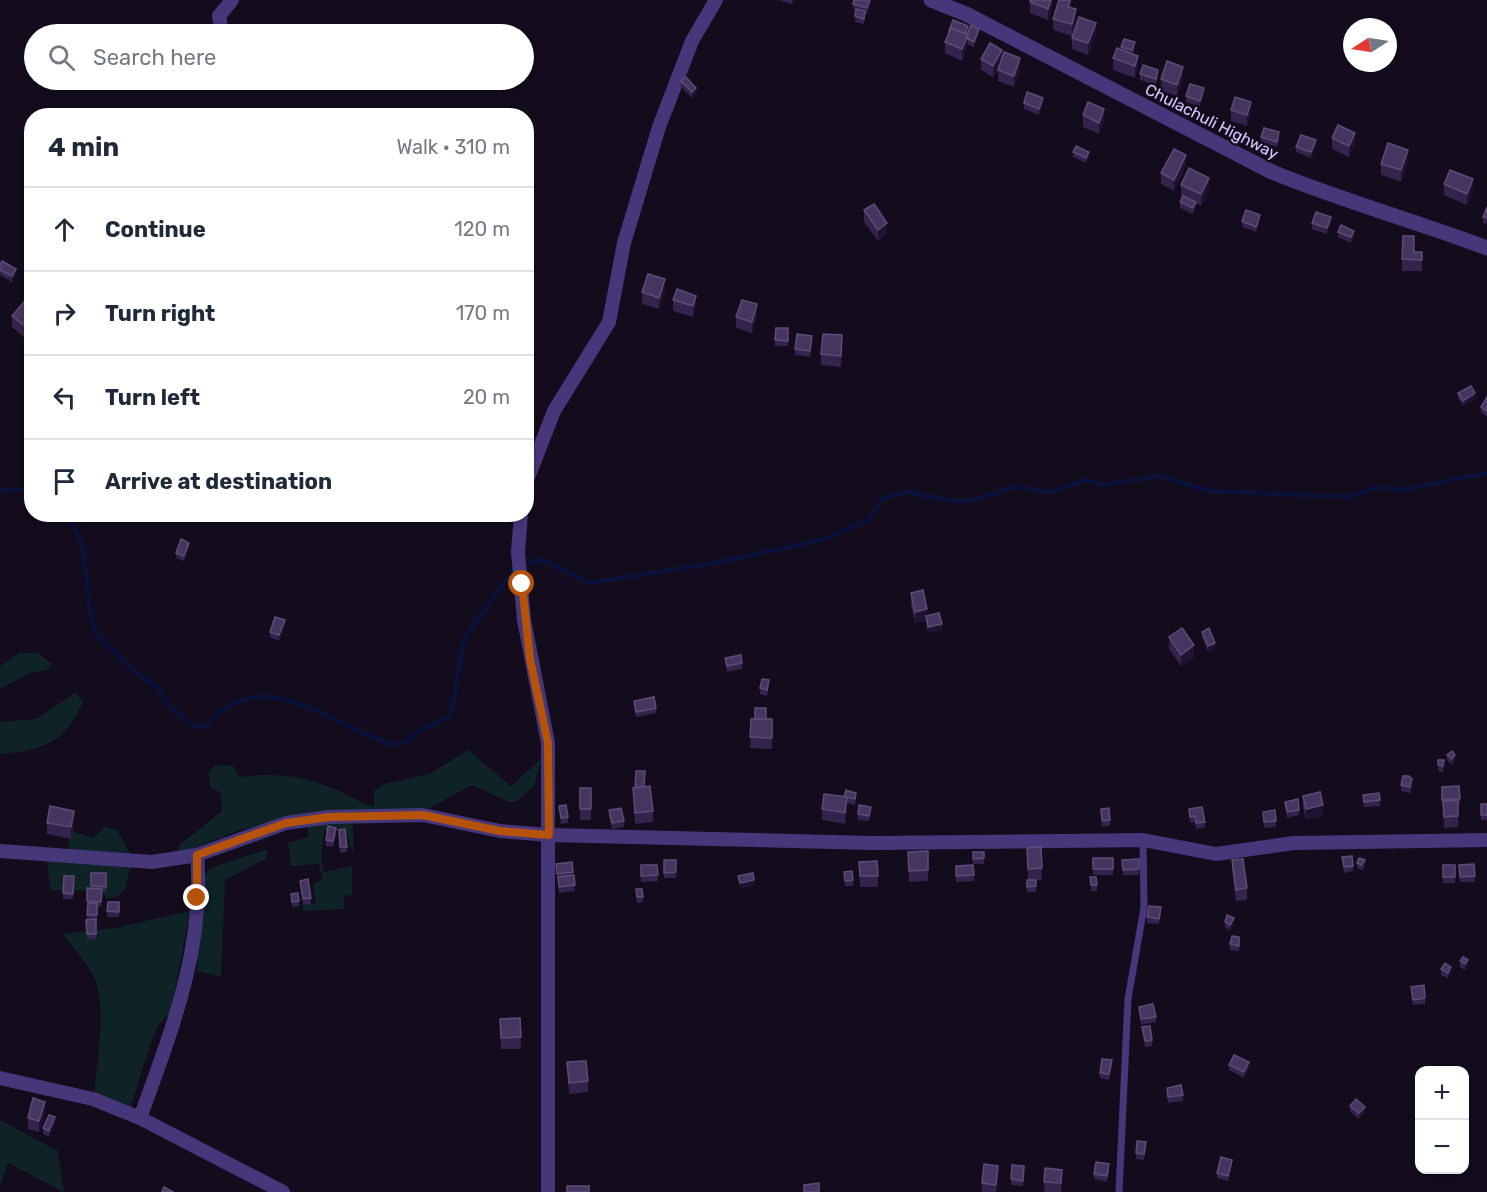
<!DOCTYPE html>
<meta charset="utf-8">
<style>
body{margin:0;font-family:Rubik,sans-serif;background:#f6f6f7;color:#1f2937}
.controls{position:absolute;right:18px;bottom:18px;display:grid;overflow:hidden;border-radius:12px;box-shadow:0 2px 4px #0004}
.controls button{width:54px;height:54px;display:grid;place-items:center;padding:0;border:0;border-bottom:2px solid #e0e1e3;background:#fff;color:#1f2937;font:30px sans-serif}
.compass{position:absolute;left:1343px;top:18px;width:54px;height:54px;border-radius:50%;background:#fff;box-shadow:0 2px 4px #0004;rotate:258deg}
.stop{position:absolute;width:18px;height:18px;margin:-14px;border:4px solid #b45309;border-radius:50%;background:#fff}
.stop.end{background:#b45309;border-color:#fff;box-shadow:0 2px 6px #0008}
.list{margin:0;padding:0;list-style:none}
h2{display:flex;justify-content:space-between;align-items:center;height:78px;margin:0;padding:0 24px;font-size:26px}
h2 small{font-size:20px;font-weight:400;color:#747a83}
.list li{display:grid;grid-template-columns:39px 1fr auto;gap:18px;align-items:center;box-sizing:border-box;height:84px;padding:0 24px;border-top:2px solid #e0e1e3}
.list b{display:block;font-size:22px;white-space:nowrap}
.list em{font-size:20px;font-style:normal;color:#747a83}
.icon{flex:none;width:33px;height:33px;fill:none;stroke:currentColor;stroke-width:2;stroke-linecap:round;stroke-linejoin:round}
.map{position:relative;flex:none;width:1487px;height:1192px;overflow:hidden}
.search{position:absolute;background:#fff;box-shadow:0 2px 4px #0004;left:24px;top:24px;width:510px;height:66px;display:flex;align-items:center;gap:15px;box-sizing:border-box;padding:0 21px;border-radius:33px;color:#747a83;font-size:22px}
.panel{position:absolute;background:#fff;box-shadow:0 2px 4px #0004;left:24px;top:108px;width:510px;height:414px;border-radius:24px}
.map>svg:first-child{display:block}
</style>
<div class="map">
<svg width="1487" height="1192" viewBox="0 0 1487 1192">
<rect width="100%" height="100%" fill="#120c1d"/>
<g fill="#0f2326">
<path d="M19 653H38L52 664 47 670 30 673 0 689V666Z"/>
<path d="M75 693 83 701C67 742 42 751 0 754V722L36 719Z"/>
<path d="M468 750 511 786 542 758 534 786 516 802H509L472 785 430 808 313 812 237 831 178 855 179 845 222 811 221 793 210 787 209 771 216 765 233 766 239 777C272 773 296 775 327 786 344 792 357 802 374 807V791L384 784 430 774Z"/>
<path d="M341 823 353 825V854L346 830 324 831 321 857 324 872 352 866V895L344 896V909L303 911V905L316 903 313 885 322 879 319 864 291 866 288 843 308 837V825Z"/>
<path d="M105 827 117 830 132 857 126 888 118 897 106 898 102 891 50 890 47 860 66 858 72 831 93 838Z"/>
<path d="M267 849V858L225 880 221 977 197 971 201 879 211 868Z"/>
<path d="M190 911 174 997C176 1011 166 1015 159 1025 150 1038 137 1089 131 1107L94 1095C97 1063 108 1003 93 975 85 961 72 947 63 934L116 928Z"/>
<path d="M0 1120 58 1151 64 1192 8 1163 0 1186Z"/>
</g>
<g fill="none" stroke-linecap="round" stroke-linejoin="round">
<g stroke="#091138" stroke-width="4.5">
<path d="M0 491 16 489 32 493"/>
<path d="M66 514 82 543 91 617 96 634 136 673 158 688 168 705 194 726 205 727C251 670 309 707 361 732 372 737 389 746 400 744 410 742 415 733 423 729 433 724 442 721 451 714L464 639 513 570"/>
<path d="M530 563 539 560 549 563 589 583 715 563 825 539 868 520 883 498 907 492 953 501H972L1013 487 1051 492 1086 480 1104 485 1159 476 1210 491 1351 497 1377 487 1401 490 1487 473"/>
</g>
<path stroke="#46377b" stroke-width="7" d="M1119 1192 1128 999 1144 907 1143 840"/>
<g stroke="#46377b" stroke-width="14">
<path d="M222 32 219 16 232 0"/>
<path d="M526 483 554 411 609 322 624 243 659 127 692 41 716 0"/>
<path d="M521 514 518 552 524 620 548 743V1192"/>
<path d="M0 851 152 862 197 855 286 823 329 817 423 815 500 831 549 835 874 843 1143 840 1216 854 1294 843 1487 840"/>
<path d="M0 1078 93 1099 140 1118 283 1192"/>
<path d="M140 1118C171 1032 205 948 197 855"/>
</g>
<path stroke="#46377b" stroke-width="15" d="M931 0 966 14 1272 172C1342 201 1416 221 1487 248"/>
</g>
<g fill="#32244b">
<path d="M778 0H793L792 4Z"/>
<path d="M870 0V4L867 14 865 13 864 24 855 22 856 10 853 9V4Z"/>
<path d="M1052 0V6L1048 20 1030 13V2Z"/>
<path d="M1072 0 1071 7 1076 20 1072 36 1053 30V19Z"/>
<path d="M949 31H968L967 35 979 34 974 47 968 45 962 61 945 53V42L949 34Z"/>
<path d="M1096 34 1088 55 1072 49V38Z"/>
<path d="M1121 47H1135L1133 54 1138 67 1135 78 1113 70V58L1121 50Z"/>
<path d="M1002 58 1020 70 1014 87 998 81 999 67 993 77 981 70V59Z"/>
<path d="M1140 74 1158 76 1156 85 1140 80Z"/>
<path d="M1183 78 1177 96 1161 91V79Z"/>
<path d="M681 81 696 94 692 98 681 87Z"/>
<path d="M1204 94 1200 107 1186 102V96Z"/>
<path d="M1024 103H1043L1039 115 1024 109Z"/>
<path d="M1231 110 1251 113 1247 126 1231 121Z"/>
<path d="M1083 115 1104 120 1099 134 1083 127Z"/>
<path d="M1261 137 1279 138 1277 147 1261 142Z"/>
<path d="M1332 138 1355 144 1349 157 1332 149Z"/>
<path d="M1316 146 1311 158 1296 152V147Z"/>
<path d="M1073 152 1089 157 1086 163 1073 157Z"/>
<path d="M1408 161 1401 182 1381 175V164Z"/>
<path d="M1186 166 1174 191 1161 184V173Z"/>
<path d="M1444 184 1473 190 1467 205 1444 195Z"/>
<path d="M1181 185 1209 189 1201 206 1196 203V207L1193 214 1180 208V202L1183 197 1181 196Z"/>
<path d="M1487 207V224L1483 223V217Z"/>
<path d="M864 210 887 234 878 241 864 222Z"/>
<path d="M1242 221H1260L1256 232 1242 227Z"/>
<path d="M1312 223H1331L1327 234 1312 229Z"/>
<path d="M1338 232 1354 236 1351 243 1338 237Z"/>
<path d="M1414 252H1422V271H1402V259Z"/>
<path d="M0 265 16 274 12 282 0 275Z"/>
<path d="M665 290 659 309 642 304V292Z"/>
<path d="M673 300 696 307 693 317 673 311Z"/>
<path d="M32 309 25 338 12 327V316Z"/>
<path d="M757 316 752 333 736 328V317Z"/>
<path d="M776 328H788V346H775Z"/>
<path d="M812 342 810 357 795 355V349Z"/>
<path d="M842 346 841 367 821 365V354Z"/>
<path d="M1458 393 1475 399 1463 406 1458 398Z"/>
<path d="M1487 397V417L1481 412V407Z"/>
<path d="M189 548 184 561 176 558V553Z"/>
<path d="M911 593 927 616 942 630 928 633 926 621 915 623 911 605Z"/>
<path d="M285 626 279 641 270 637V632Z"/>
<path d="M1202 632 1215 648 1208 652 1202 637Z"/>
<path d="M1169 637 1194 657 1181 666 1169 649Z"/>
<path d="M725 658 742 663V669L727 672Z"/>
<path d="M769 686 767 696 760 694V688Z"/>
<path d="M634 701 656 708V713L636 717Z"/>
<path d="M751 719H772V749L750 748Z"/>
<path d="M1447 755 1455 761 1452 765 1447 760Z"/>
<path d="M1438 760H1444L1443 772 1438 771Z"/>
<path d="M1401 785H1412L1410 793 1401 791Z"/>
<path d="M644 787 653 811V822L635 824 633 788Z"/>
<path d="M1442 787 1460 799V804H1458V827L1444 828Z"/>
<rect x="580" y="788" width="11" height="32"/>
<path d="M1379 793 1380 806 1364 807 1363 795Z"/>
<path d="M824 794 856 798 855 805 847 803 845 824 822 820V809Z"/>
<path d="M1303 796 1323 816 1306 820 1303 807Z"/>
<path d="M1285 802 1299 810V815L1287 818Z"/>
<rect x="1481" y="804" width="6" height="16"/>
<path d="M559 806 568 817V823L561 824Z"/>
<path d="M1101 809 1110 820V826H1102Z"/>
<path d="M1189 809 1205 822V827L1196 829 1195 822 1190 823Z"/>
<path d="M609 810 624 821V827L612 829 609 816Z"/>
<path d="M1275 810 1276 827 1264 828 1263 812Z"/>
<path d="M871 812 869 821 858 820V814Z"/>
<path d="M74 822 71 839 47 834V823Z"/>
<path d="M339 830 347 847V852L340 853Z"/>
<path d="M336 834 333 847 326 846V840Z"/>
<path d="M1041 847 1042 880H1036V892H1027V880H1028L1027 848Z"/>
<path d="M928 851V881L909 882 908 852Z"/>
<path d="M973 852 984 858V864H973Z"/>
<path d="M1342 857 1353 866V871L1344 873Z"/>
<rect x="1093" y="858" width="20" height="17"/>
<path d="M1139 859V875H1123L1122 860Z"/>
<rect x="664" y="860" width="12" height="18"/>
<path d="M1232 860 1247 888V900L1236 901 1232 871Z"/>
<path d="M877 861 878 887H860L859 862Z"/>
<path d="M572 862 575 891 559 893 558 879H557L556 864Z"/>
<path d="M1357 863 1365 866 1362 870 1357 868Z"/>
<path d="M1474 864 1475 882H1460L1459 865Z"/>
<path d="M641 865H657L658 881 641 882Z"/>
<path d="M973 865 974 881 956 882V866Z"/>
<rect x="1443" y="865" width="12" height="18"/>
<path d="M844 872 853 880V886H845Z"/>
<path d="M91 873H106V892H102L101 907H97V921H96V939H87V888H91Z"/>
<path d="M64 876H74L73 899H63Z"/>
<path d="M1090 877 1097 885V891H1091Z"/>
<path d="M300 881 311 898V904L303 905Z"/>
<path d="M636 889H642L643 902 637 903Z"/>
<path d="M291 894 299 901V906L292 907Z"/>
<path d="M108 902H119V917H107Z"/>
<path d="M1161 913 1159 924 1147 923V917Z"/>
<path d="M1225 922 1234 924 1230 930 1225 928Z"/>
<path d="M1239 937V951L1230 950V944Z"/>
<path d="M1460 961 1468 966 1465 970 1460 967Z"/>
<path d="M1441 969 1451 973 1448 978 1441 975Z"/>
<path d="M1411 987 1425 998V1004L1413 1005Z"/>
<path d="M1139 1007 1156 1017V1022L1141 1025Z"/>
<path d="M520 1018 521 1049H501L500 1019Z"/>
<path d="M1142 1027 1152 1040V1046L1145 1047Z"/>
<path d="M567 1062 588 1081V1092L569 1094Z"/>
<path d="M1229 1065 1249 1068 1244 1078 1229 1070Z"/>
<path d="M1112 1066 1109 1080 1100 1078V1073Z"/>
<path d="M1167 1088 1183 1095V1101L1168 1103Z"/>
<path d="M1350 1106 1365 1112 1359 1119 1350 1111Z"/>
<path d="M45 1113 39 1132 28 1129V1118Z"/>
<path d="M55 1123 49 1137 43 1134V1128Z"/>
<path d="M1146 1148 1144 1160 1136 1159V1153Z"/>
<path d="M1232 1166 1228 1181 1217 1178V1173Z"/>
<path d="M1045 1168 1062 1181 1061 1192H1044Z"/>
<path d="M1109 1170 1107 1182 1094 1179V1174Z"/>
<path d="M1024 1171 1023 1186 1011 1185V1179Z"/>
<path d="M998 1177 996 1192H982V1183Z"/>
</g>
<g fill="#1e1330">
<path d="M870 0V4L867 14V8Z"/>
<path d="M1051 0H1052V6L1048 20V9Z"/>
<path d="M1070 0H1072V3L1068 18V7Z"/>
<path d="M1076 9V20L1072 36V24Z"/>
<path d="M1096 23V34L1088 55V43Z"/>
<path d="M979 29V34L974 47V42Z"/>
<path d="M968 35V46L962 61V49Z"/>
<path d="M1002 50V61L993 77V66Z"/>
<path d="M1138 56V67L1135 78V66Z"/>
<path d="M1020 58V70L1014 87V76Z"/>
<path d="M1183 67V78L1177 96V85Z"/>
<path d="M696 88V94L692 98V92Z"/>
<path d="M1204 88V94L1200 107V101Z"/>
<path d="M1043 98V103L1039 115V109Z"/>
<path d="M1251 102V113L1247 126V115Z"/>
<path d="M1104 109V120L1099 134V123Z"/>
<path d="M1355 133V144L1349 157V146Z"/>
<path d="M1316 140V146L1311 158V152Z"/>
<path d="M1408 150V161L1401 182V170Z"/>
<path d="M1089 152V157L1086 163V158Z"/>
<path d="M1186 155V166L1174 191V180Z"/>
<path d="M1209 178V189L1201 206V194Z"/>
<path d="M1473 179V190L1467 205V194Z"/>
<path d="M1196 202V207L1193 214V208Z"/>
<path d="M1260 215V221L1256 232V227Z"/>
<path d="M1331 217V223L1327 234V228Z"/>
<path d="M887 223V234L878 241V230Z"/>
<path d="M1354 231V236L1351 243V237Z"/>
<path d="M16 269V274L12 282V276Z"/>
<path d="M665 279V290L659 309V298Z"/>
<path d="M696 296V307L693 317V306Z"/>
<path d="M757 304V316L752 333V322Z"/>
<path d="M32 319V330L25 338V326Z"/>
<path d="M1475 393V399L1463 406V401Z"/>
<path d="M189 543V548L184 561V556Z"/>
<path d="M927 609V620L926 616V621L915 623V612Z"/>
<path d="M285 620V626L279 641V635Z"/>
<path d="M942 624V630L928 633V627Z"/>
<path d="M1215 643V648L1208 652V646Z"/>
<path d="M1194 645V657L1181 666V655Z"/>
<path d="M1455 755V761L1452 765V759Z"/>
<path d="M847 797V809L845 824V813Z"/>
<path d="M1323 805V816L1306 820V809Z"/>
<path d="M74 811V822L71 839V827Z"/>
<path d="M754 880V886L740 889V883Z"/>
<path d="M1234 918V924L1230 930V925Z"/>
<path d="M1468 960V966L1465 970V964Z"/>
<path d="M1451 967V973L1448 978V973Z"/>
<path d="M1249 1062V1068L1244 1078V1072Z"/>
<path d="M45 1102V1113L39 1132V1121Z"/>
<path d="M1365 1107V1112L1359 1119V1113Z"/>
<path d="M55 1117V1123L49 1137V1131Z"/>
<path d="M1232 1160V1166L1228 1181V1176Z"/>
<path d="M998 1166V1177L996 1192V1185Z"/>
</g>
<g fill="#44365e" stroke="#5b4d77" stroke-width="1.5">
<path d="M854 0H870L867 8 853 4Z"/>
<path d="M1030 0H1051L1048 9 1030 2Z"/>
<path d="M1059 0H1070L1068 7 1076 9 1072 24 1053 19Z"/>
<path d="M856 9 865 11 864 19 855 16Z"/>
<path d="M1079 17 1096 23 1088 43 1072 38Z"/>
<path d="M953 20 968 26 965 34 951 28 950 31H949Z"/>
<path d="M971 25 979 29 974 42 968 39 967 35Z"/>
<path d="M951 28 968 35 962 49 945 42Z"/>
<path d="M1124 39 1135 42 1132 50 1121 47Z"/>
<path d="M990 43 1002 50 993 66 981 59Z"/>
<path d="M1117 48 1138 56 1135 66 1113 58Z"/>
<path d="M1004 52 1020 58 1014 76 998 70Z"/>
<path d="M1167 61 1183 67 1177 85 1161 79Z"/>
<path d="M1143 65 1158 70 1156 79 1140 74Z"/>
<path d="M686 77 696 88 692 92 681 81Z"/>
<path d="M1190 84 1204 88 1200 101 1186 96Z"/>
<path d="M1027 92 1043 98 1039 109 1024 103Z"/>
<path d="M1235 97 1251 102 1247 115 1231 110Z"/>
<path d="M1088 102 1104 109 1099 123 1083 115Z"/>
<path d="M1338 125 1355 133 1349 146 1332 138Z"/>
<path d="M1264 128 1279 132 1277 142 1261 137Z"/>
<path d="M1301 135 1316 140 1311 152 1296 147Z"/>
<path d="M1388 143 1408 150 1401 170 1381 164Z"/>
<path d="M1076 146 1089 152 1086 158 1073 152Z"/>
<path d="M1174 149 1186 155 1174 180 1161 173Z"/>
<path d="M1189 168 1209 178 1201 194 1181 185Z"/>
<path d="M1450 170 1473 179 1467 194 1444 184Z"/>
<path d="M1183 196 1196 202 1193 208 1180 202Z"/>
<path d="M874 204 887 223 878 230 864 210Z"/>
<path d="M1487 207V218L1483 217Z"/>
<path d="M1246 210 1260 215 1256 227 1242 221Z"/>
<path d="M1316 212 1331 217 1327 228 1312 223Z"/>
<path d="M1341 225 1354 231 1351 237 1338 232Z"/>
<path d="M1403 236H1414V252H1422V260L1402 259Z"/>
<path d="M2 261 16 269 12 276 0 270V265Z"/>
<path d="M648 274 665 279 659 298 642 292Z"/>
<path d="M677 289 696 296 693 306 673 300Z"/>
<path d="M742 300 757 304 752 322 736 317Z"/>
<path d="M24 302 32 309V319L25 326 12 316Z"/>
<path d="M776 328H788V341L775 340Z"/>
<path d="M797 334 812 336 810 351 795 349Z"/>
<path d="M823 334 842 335 841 356 821 354Z"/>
<path d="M1471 386 1475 393 1463 401 1458 393Z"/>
<path d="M1487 397V411L1481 407Z"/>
<path d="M181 539 189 543 184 556 176 553Z"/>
<path d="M923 590 927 609 915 612 911 593Z"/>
<path d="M939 613 942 624 928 627 926 616Z"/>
<path d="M275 617 285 620 279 635 270 632Z"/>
<path d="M1182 628 1194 645 1181 655 1169 637Z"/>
<path d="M1209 628 1215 643 1208 646 1202 632Z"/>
<path d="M741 655 742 663 727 666 725 658Z"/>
<path d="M762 679 769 680 767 690 760 688Z"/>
<path d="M654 697 656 708 636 712 634 701Z"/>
<rect x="755" y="708" width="11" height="11"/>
<path d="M751 719H772V738L750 737Z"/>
<path d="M1452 751 1455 755 1452 759 1447 755Z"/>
<path d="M1438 760H1444L1443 766 1438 765Z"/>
<path d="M636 771H645L644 787 635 788Z"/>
<path d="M1403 776H1409L1412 779 1410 787 1401 785Z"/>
<path d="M650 786 653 811 635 813 633 788Z"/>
<path d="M1459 786 1460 799 1442 800V787Z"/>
<rect x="580" y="788" width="11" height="21"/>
<path d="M846 790 856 793 855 799 844 797Z"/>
<path d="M1320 792 1323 805 1306 809 1303 796Z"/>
<path d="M1379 793 1380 800 1364 802 1363 795Z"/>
<path d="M824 794 847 797 845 813 822 809Z"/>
<path d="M1298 799 1299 810 1287 812 1285 802Z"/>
<path d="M1458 800V816L1444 817 1443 801Z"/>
<rect x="1481" y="804" width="6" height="11"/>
<path d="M566 805 568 817 561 818 559 806Z"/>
<path d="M859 805 871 807 869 816 858 814Z"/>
<path d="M50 806 74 811 71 827 47 823Z"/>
<path d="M1202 807 1205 822 1196 823 1195 816 1190 817 1189 809Z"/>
<path d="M621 808 624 821 612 823 609 810Z"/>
<path d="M1109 808 1110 820 1102 821 1101 809Z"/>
<path d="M1275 810 1276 821 1264 822 1263 812Z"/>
<path d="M328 826 336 828 333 841 326 840Z"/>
<path d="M345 829 347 847H340L339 830Z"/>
<path d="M1041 847 1042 868 1028 869 1027 848Z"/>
<path d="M928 851V870L909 871 908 852Z"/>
<path d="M973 852H984V858L973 859Z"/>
<path d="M1352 856 1353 866 1344 867 1342 857Z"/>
<rect x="1093" y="858" width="20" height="11"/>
<path d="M1359 858 1365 860 1362 865 1357 863Z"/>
<path d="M1139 859V869L1123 870 1122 860Z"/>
<path d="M1243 859 1247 888 1236 890 1232 860Z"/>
<path d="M664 860H676V872L664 873Z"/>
<path d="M877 861 878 876H860L859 862Z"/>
<path d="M572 862 573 872 557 874 556 864Z"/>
<path d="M1474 864 1475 876 1460 877 1459 865Z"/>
<path d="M641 865H657L658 875 641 876Z"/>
<path d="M973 865 974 875 956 876V866Z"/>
<rect x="1443" y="865" width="12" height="12"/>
<path d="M852 871 853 880 845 881 844 872Z"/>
<path d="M91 873H106V887L91 886Z"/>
<path d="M753 873 754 880 740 883 738 876Z"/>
<path d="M574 875 575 885 559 887 558 877Z"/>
<path d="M64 876H74L73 894 63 893Z"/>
<path d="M1090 877H1096L1097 885H1091Z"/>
<path d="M308 879 311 898 303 899 300 881Z"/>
<path d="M1027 880H1036V886L1027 887Z"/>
<path d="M87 888 102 889 101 902 87 901Z"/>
<path d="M636 889H642L643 897H637Z"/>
<path d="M298 893 299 901 292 902 291 894Z"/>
<path d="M108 902H119V912L107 911Z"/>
<path d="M88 903H97V915H87Z"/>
<path d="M1149 906 1161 907 1159 919 1147 917Z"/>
<path d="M1227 915 1234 918 1230 925 1225 922Z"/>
<path d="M96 919V934H87L86 920Z"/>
<path d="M1232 936 1239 937V946L1230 944Z"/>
<path d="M1463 957 1468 960 1465 964 1460 961Z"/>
<path d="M1445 963 1451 967 1448 973 1441 969Z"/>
<path d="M1424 985 1425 998 1413 1000 1411 987Z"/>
<path d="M1153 1004 1156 1017 1141 1019 1139 1007Z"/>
<path d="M520 1018 521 1037 501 1038 500 1019Z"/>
<path d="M1150 1026 1152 1040 1145 1041 1142 1027Z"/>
<path d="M1234 1055 1249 1062 1244 1072 1229 1065Z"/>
<path d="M1102 1059 1112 1060 1109 1074 1100 1073Z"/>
<path d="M586 1061 588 1081 569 1083 567 1062Z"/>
<path d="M1181 1085 1183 1095 1168 1097 1167 1088Z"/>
<path d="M33 1098 45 1102 39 1121 28 1118Z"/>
<path d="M1356 1099 1365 1107 1359 1113 1350 1106Z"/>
<path d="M49 1115 55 1117 49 1131 43 1128Z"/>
<path d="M1137 1141 1146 1142 1144 1154 1136 1153Z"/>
<path d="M1221 1157 1232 1160 1228 1176 1217 1173Z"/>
<path d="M1096 1162 1109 1164 1107 1176 1094 1174Z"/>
<path d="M984 1164 998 1166 996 1185 982 1183Z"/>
<path d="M1012 1165 1024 1166 1023 1181 1011 1179Z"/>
<path d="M1045 1168 1062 1170 1061 1183 1044 1182Z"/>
<path d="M819 1183V1192H804V1185Z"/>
<rect x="567" y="1186" width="22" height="6"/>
<path d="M164 1187 173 1192H162Z"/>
</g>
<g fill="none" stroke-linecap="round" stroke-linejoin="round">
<path stroke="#b45309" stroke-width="8" d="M197 898V855L286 823 329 817 423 815 500 831 549 835 548 743 530 659 522 584"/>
</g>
<g text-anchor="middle" stroke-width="4.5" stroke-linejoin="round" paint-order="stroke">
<g font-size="16" fill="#d8c8ff" stroke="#120c1d">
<text transform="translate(1212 121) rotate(27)" y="6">Chulachuli Highway</text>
</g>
</g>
</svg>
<div class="controls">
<button>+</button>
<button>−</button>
</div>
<svg class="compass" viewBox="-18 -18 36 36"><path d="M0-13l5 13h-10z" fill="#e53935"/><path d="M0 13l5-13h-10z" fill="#747a83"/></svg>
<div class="stop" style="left:522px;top:584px"></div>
<div class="stop end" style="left:197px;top:898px"></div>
<div class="search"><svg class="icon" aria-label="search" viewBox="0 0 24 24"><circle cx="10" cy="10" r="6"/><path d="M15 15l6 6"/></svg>Search here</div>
<section class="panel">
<h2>4 min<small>Walk · 310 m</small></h2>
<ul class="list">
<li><svg class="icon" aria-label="ahead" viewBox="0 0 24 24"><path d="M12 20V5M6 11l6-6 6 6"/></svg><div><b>Continue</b></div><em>120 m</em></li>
<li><svg class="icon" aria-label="right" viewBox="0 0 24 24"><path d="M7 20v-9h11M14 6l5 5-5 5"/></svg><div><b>Turn right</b></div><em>170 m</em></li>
<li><svg class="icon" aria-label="left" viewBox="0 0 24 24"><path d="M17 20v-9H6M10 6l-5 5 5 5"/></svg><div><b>Turn left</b></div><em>20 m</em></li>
<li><svg class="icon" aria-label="arrive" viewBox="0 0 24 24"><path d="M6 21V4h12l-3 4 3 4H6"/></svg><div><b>Arrive at destination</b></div></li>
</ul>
</section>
</div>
